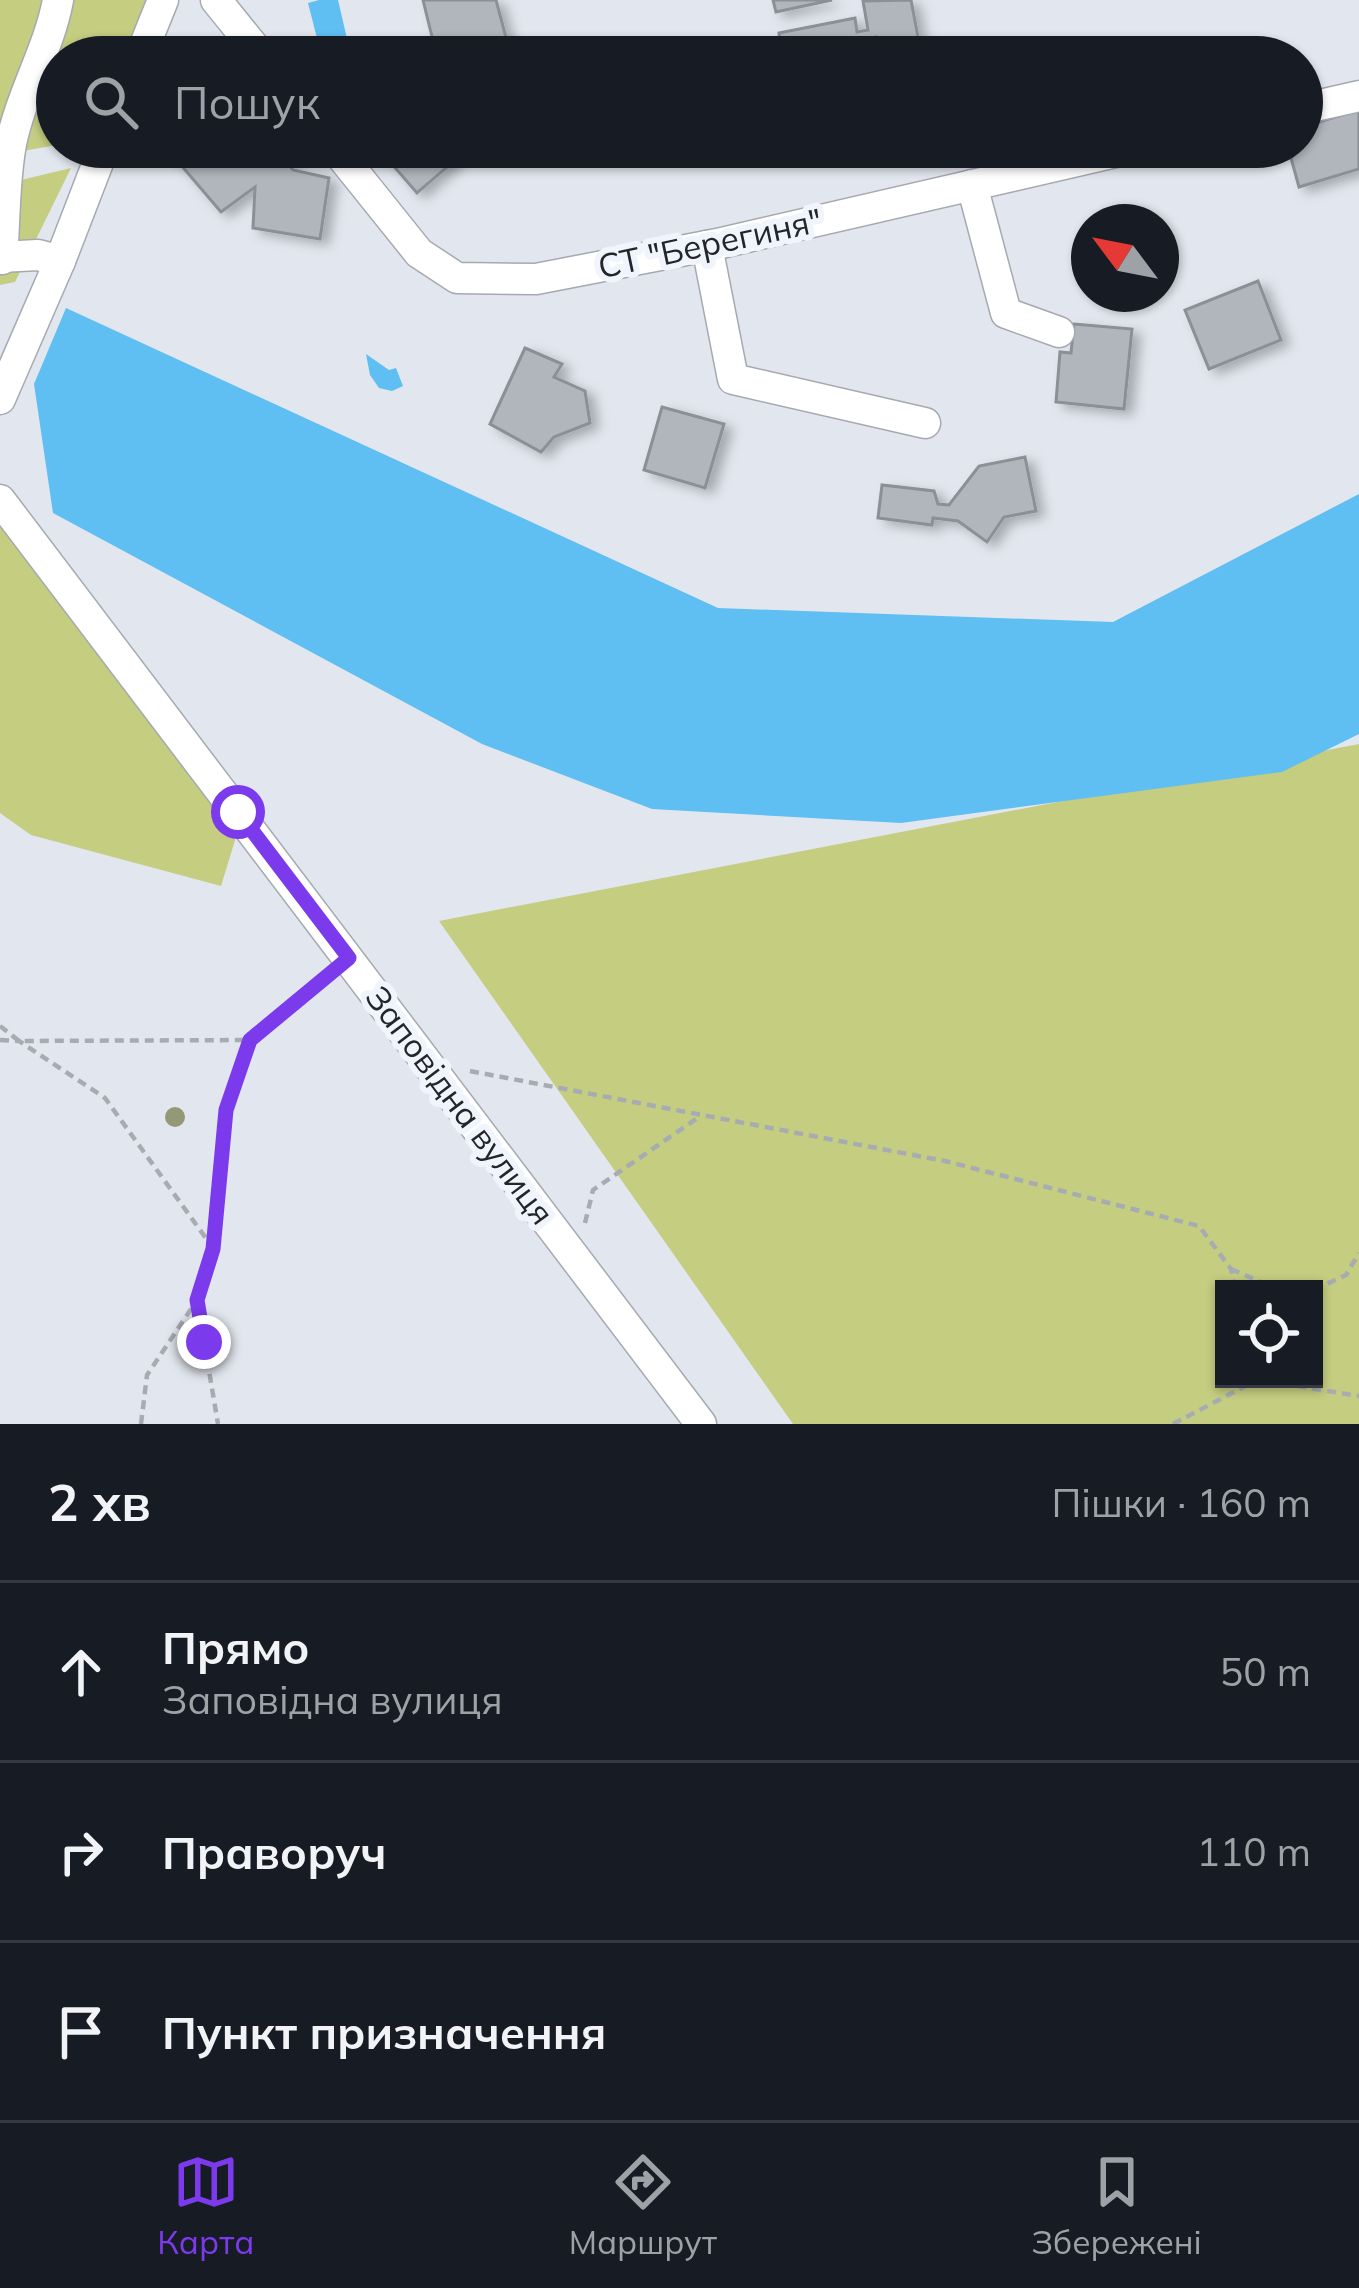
<!DOCTYPE html>
<html lang="uk">
<meta charset="utf-8">
<style>
body{margin:0;font-family:Mulish,sans-serif;background:#20242c;color:#f1f3f6}
.controls{position:absolute;right:36px;bottom:36px;display:grid;overflow:hidden;border-radius:0px;box-shadow:0 3px 9px #0004}
.controls button{width:108px;height:108px;display:grid;place-items:center;padding:0;border:0;border-bottom:3px solid #363941;background:#171b24;color:#f1f3f6;font:60px sans-serif}
.compass{position:absolute;left:1071px;top:204px;width:108px;height:108px;border-radius:50%;background:#171b24;box-shadow:0 3px 9px #0004;rotate:302deg}
.stop{position:absolute;width:36px;height:36px;margin:-27px;border:9px solid #7c3aed;border-radius:50%;background:#fff}
.stop.end{background:#7c3aed;border-color:#fff;box-shadow:0 3px 12px #0008}
.list{margin:0;padding:0;list-style:none}
h2{display:flex;justify-content:space-between;align-items:center;height:156px;margin:0;padding:0 48px;font-size:51px}
h2 small{font-size:39px;font-weight:400;color:#9ea1a6}
.list li{display:grid;grid-template-columns:78px 1fr auto;gap:36px;align-items:center;box-sizing:border-box;height:180px;padding:0 48px;border-top:3px solid #363941}
.list b{display:block;font-size:45px;white-space:nowrap}
.list p{margin:0;font-size:39px;white-space:nowrap;color:#9ea1a6}
.list em{font-size:39px;font-style:normal;color:#9ea1a6}
.icon{flex:none;width:66px;height:66px;fill:none;stroke:currentColor;stroke-width:2;stroke-linecap:round;stroke-linejoin:round}
.map{position:relative;flex:none;width:1359px;height:1424px;overflow:hidden}
.search{position:absolute;background:#171b24;box-shadow:0 3px 9px #0004;left:36px;right:36px;top:36px;height:132px;display:flex;align-items:center;gap:30px;box-sizing:border-box;padding:0 42px;border-radius:66px;color:#9ea1a6;font-size:45px}
.sheet{height:696px;background:#171b24}
nav{display:flex;justify-content:space-around;align-items:center;box-sizing:border-box;height:168px;border-top:3px solid #363941;background:#171b24;font-size:33px;color:#9ea1a6}
nav a{display:grid;justify-items:center;gap:6px}
nav .on{color:#7c3aed}
.map>svg:first-child{display:block}
</style>
<div class="map">
<svg width="1359" height="1424" viewBox="0 0 1359 1424">
<defs>
<filter id="shadow"><feDropShadow dx="8" dy="5" stdDeviation="6" flood-color="#0004"/></filter>
</defs>
<rect width="100%" height="100%" fill="#e2e7ef"/>
<g fill="#c4cd80" fill-rule="evenodd">
<path d="M0 0H150L126 57H57V145L0 155Z"/>
<path d="M71 168 15 282 0 285V185Z"/>
<path d="M0 526 236 837 221 886 31 835 0 813Z"/>
<path d="M1359 744V1424H793L439 921ZM1224 1289H1314V1379H1224Z"/>
</g>
<g fill="#5fbef2">
<path d="M319 0H338L348 43 320 50 308 3Z"/>
<path d="M66 308 718 608 1113 622 1359 494V734L1282 772 901 823 652 809 482 744 53 513 34 384Z"/>
<path d="M366 354 389 370 396 368 403 386 392 391 379 388 370 375Z"/>
</g>
<g fill="#b1b5bc" stroke="#8b9097" stroke-width="3" filter="url(#shadow)">
<path d="M423 0H496L508 45 459 57H437Z"/>
<path d="M773 0H832L776 12Z"/>
<path d="M911 0 918 37 878 45 876 37 867 39 870 57H781L779 33 855 18 857 32 868 30 863 1Z"/>
<path d="M1359 110V169L1299 187 1288 147H1302V127Z"/>
<path d="M173 147H271L293 170 329 178 320 239 253 228 255 187 221 212 169 151Z"/>
<path d="M377 147H442L454 161 417 193Z"/>
<path d="M1258 281 1281 340 1209 369 1185 310Z"/>
<path d="M1074 324 1132 329 1124 409 1056 402 1060 352 1071 353Z"/>
<path d="M525 348 562 364 554 377 585 391 590 423 554 437 541 452 490 424Z"/>
<path d="M662 407 724 424 705 488 644 470Z"/>
<path d="M1025 457 1036 511 1004 517 987 542 958 521 933 518 932 525 878 518 882 485 934 491 938 504 949 505 979 466Z"/>
</g>
<g fill="none" stroke-linecap="round" stroke-linejoin="round">
<g stroke="#a5aab1" stroke-width="33">
<g id="minor">
<path d="M216 0 262 57"/>
<path d="M140 57 163 0"/>
<path d="M1302 109 1359 96"/>
<path d="M334 147 419 253 457 278 536 279 717 244 1138 147"/>
<path d="M972 185 1006 313 1059 332"/>
<path d="M707 246 733 379 925 423"/>
<path d="M0 257 38 255 60 261"/>
<path d="M2 259C5 221 4 181 11 144 21 94 49 49 58 0"/>
<path d="M0 399 60 261 104 147"/>
<path d="M0 500 701 1424"/>
</g>
</g>
<g stroke="#a7acb2" stroke-width="4.5" stroke-dasharray="9 6" stroke-linecap="butt">
<path d="M0 1026 19 1041 250 1040"/>
<path d="M0 1040 19 1041 105 1098 213 1248"/>
<path d="M470 1071 945 1161 1199 1226 1231 1269 1235 1289"/>
<path d="M585 1223 593 1190 699 1117"/>
<path d="M1231 1269 1277 1289"/>
<path d="M1314 1290 1346 1275 1359 1253"/>
<path d="M197 1300 218 1424"/>
<path d="M1253 1379 1359 1396"/>
<path d="M141 1424 147 1375 197 1300 213 1249 227 1110 250 1040 326 976"/>
<path d="M1173 1424 1253 1382"/>
</g>
<use href="#minor" stroke="#fff" stroke-width="30"/>
</g>
<circle fill="#939876" cx="175" cy="1117" r="10"/>
<g fill="none" stroke-linecap="round" stroke-linejoin="round">
<path stroke="#7c3aed" stroke-width="15" d="M204 1342 197 1300 213 1249 226 1110 250 1040 349 958 238 812"/>
</g>
<g text-anchor="middle" stroke-width="12" stroke-linejoin="round" paint-order="stroke">
<g font-size="33" fill="#232528" stroke="#f0f4fc">
<text transform="translate(710 243) rotate(-12)" y="12">СТ "Берегиня"</text>
<text transform="translate(460 1105) rotate(53)" y="12">Заповідна вулиця</text>
</g>
</g>
</svg>
<div class="controls">
<button><svg class="icon" aria-label="locate" viewBox="0 0 24 24"><circle cx="12" cy="12" r="6"/><path d="M12 2v4M12 18v4M2 12h4M18 12h4"/></svg></button>
</div>
<svg class="compass" viewBox="-18 -18 36 36"><path d="M0-13l5 13h-10z" fill="#e53935"/><path d="M0 13l5-13h-10z" fill="#9ea1a6"/></svg>
<div class="stop" style="left:238px;top:812px"></div>
<div class="stop end" style="left:204px;top:1342px"></div>
<div class="search"><svg class="icon" aria-label="search" viewBox="0 0 24 24"><circle cx="10" cy="10" r="6"/><path d="M15 15l6 6"/></svg>Пошук</div>
</div>
<section class="sheet">
<h2>2 хв<small>Пішки · 160 m</small></h2>
<ul class="list">
<li><svg class="icon" aria-label="ahead" viewBox="0 0 24 24"><path d="M12 20V5M6 11l6-6 6 6"/></svg><div><b>Прямо</b><p>Заповідна вулиця</p></div><em>50 m</em></li>
<li><svg class="icon" aria-label="right" viewBox="0 0 24 24"><path d="M7 20v-9h11M14 6l5 5-5 5"/></svg><div><b>Праворуч</b></div><em>110 m</em></li>
<li><svg class="icon" aria-label="arrive" viewBox="0 0 24 24"><path d="M6 21V4h12l-3 4 3 4H6"/></svg><div><b>Пункт призначення</b></div></li>
</ul>
</section>
<nav>
<a class="on"><svg class="icon" aria-label="map" viewBox="0 0 24 24"><path d="M3 6l6-2 6 2 6-2v14l-6 2-6-2-6 2zM9 4v14M15 6v14"/></svg>Карта</a>
<a><svg class="icon" aria-label="directions" viewBox="0 0 24 24"><path d="M12 3l9 9-9 9-9-9zM9 14v-3h6M13 9l2 2-2 2"/></svg>Маршрут</a>
<a><svg class="icon" aria-label="saved" viewBox="0 0 24 24"><path d="M7 4h10v16l-5-4-5 4z"/></svg>Збережені</a>
</nav>
